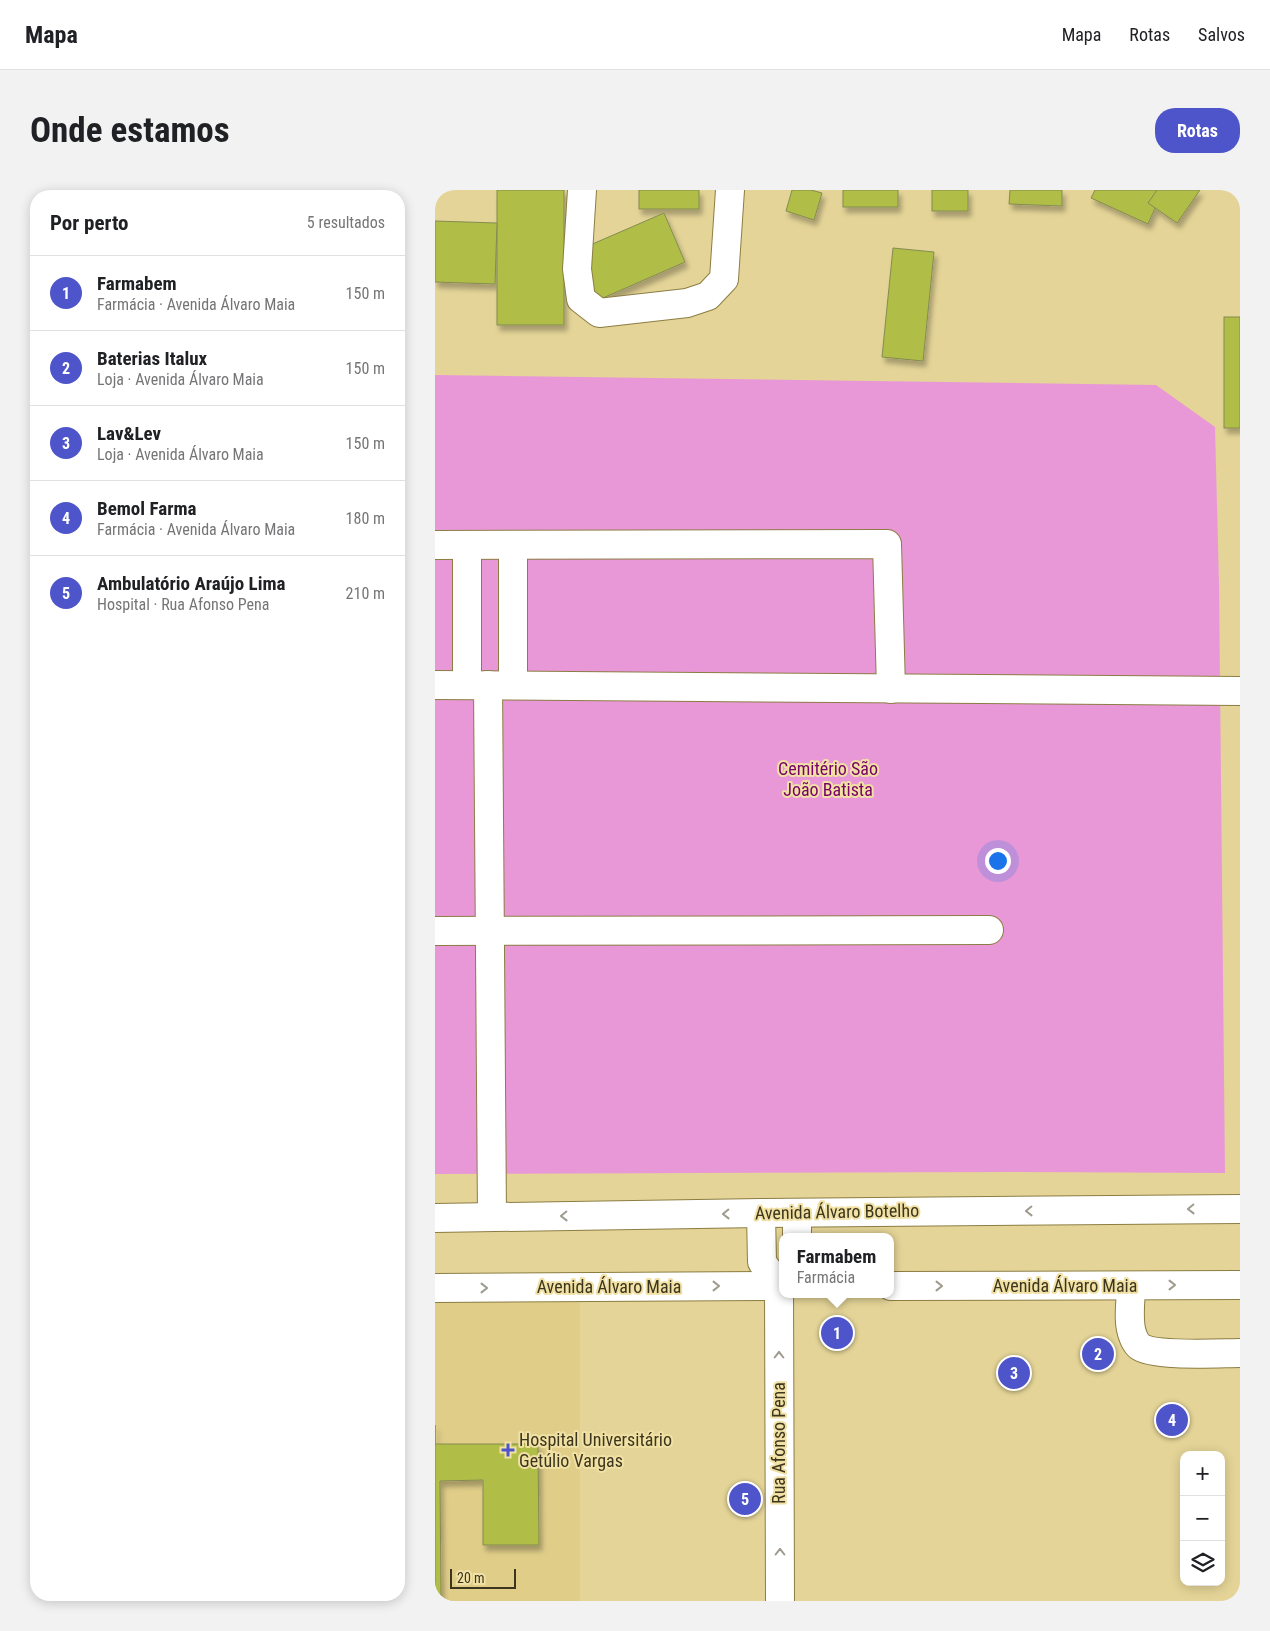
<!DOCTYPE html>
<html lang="pt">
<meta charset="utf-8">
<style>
body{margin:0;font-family:"Roboto Condensed",sans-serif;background:#f2f2f2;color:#202124}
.controls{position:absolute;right:15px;bottom:15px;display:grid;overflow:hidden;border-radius:10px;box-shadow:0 2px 12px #0003}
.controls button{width:45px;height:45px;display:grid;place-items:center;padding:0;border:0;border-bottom:1px solid #e0e0e0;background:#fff;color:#202124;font:25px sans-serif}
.scale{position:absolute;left:15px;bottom:12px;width:66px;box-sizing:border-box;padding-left:5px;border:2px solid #3d361e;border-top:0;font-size:14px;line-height:18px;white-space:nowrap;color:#3d361e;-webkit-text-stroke:4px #f1e1a4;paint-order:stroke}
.you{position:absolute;left:562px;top:670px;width:18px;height:18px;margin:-12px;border:4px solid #fff;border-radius:50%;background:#1a73e8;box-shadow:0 0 0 8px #1a73e833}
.badge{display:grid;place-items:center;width:32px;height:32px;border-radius:50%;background:#4e55cb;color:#fff;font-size:16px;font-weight:700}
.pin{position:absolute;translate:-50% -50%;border:2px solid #fff;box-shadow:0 1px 5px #0006}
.popup{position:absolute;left:344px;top:1043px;width:115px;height:65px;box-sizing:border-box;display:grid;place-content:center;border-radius:10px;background:#fff;filter:drop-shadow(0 1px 4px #0005);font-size:16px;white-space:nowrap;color:#757577}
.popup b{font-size:19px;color:#202124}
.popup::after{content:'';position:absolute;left:50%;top:100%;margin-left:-10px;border:10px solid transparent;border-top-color:#fff}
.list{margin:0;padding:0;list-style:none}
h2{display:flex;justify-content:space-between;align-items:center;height:65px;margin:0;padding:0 20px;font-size:21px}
h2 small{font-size:16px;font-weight:400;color:#757577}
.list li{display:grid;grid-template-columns:32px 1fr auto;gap:15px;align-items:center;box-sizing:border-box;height:75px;padding:0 20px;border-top:1px solid #e0e0e0}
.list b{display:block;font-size:19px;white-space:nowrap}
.list p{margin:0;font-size:16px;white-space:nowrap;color:#757577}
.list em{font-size:16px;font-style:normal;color:#757577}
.icon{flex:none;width:28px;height:28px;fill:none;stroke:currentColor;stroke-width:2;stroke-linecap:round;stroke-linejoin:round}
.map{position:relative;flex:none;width:805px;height:1411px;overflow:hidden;border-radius:20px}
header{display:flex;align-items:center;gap:30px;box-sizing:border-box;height:70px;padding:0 25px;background:#fff;border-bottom:1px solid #e0e0e0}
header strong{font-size:24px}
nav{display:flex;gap:28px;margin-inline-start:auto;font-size:18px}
.intro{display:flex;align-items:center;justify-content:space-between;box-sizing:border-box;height:120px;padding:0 30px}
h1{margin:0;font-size:35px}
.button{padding:12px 22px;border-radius:20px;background:#4e55cb;color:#fff;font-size:18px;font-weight:700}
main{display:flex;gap:30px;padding:0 30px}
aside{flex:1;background:#fff;border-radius:20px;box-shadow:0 2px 12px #0003}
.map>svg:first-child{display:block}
</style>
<header>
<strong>Mapa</strong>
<nav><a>Mapa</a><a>Rotas</a><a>Salvos</a></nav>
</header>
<div class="intro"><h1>Onde estamos</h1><a class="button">Rotas</a></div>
<main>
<aside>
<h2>Por perto<small>5 resultados</small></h2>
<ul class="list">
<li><span class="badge">1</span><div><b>Farmabem</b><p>Farmácia · Avenida Álvaro Maia</p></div><em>150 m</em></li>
<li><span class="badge">2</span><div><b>Baterias Italux</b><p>Loja · Avenida Álvaro Maia</p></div><em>150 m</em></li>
<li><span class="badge">3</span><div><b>Lav&amp;Lev</b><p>Loja · Avenida Álvaro Maia</p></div><em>150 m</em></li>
<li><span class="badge">4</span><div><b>Bemol Farma</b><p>Farmácia · Avenida Álvaro Maia</p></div><em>180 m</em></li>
<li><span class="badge">5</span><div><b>Ambulatório Araújo Lima</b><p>Hospital · Rua Afonso Pena</p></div><em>210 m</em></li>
</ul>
</aside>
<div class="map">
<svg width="805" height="1411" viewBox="0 0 805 1411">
<defs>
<filter id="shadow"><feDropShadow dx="3" dy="5.5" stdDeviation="2.5" flood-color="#0004"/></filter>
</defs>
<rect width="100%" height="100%" fill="#e4d497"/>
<rect fill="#dfcd88" x="0" y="1109" width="145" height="302"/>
<path fill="#e998d7" d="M0 185 721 195 780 237 784 393 790 983 577 982 0 984Z"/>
<g fill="#b0bd46" stroke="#848c52" filter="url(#shadow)">
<rect x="62" y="0" width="67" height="135"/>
<rect x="204" y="0" width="60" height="19"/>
<path d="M357 0H376L387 3 379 30 351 21Z"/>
<rect x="408" y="0" width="55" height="17"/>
<rect x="497" y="0" width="36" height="21"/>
<path d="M575 0H627V16L574 14Z"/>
<path d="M660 0H728L713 34 656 8Z"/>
<path d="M722 0H765L742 33 713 13Z"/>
<path d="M229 23 250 72 161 111 139 62Z"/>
<path d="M0 31 62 33 60 94 0 92Z"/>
<path d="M458 58 499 62 488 171 447 167Z"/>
<rect x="789" y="127" width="16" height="111"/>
<path d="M0 1235V1254H103L104 1355H48V1290L5 1291 6 1406 0 1407Z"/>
</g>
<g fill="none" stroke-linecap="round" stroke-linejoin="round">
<g stroke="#8c7d43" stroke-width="30">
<g id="minor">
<path d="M147 0 142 79 146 109 164 123 252 113 273 106 289 89 295 0"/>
<path d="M0 355 452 354 456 499"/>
<path d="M78 355V495"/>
<path d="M0 495 805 501"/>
<path d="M32 495V355"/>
<path d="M53 495 57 1027"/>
<path d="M0 741 554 740"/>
<path d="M326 1023 327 1072 344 1096"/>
<path d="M362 1047V1023"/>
<path d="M696 1096C696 1111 692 1132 698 1146 699 1149 702 1154 704 1156 718 1167 785 1163 805 1163"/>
<path d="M345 1411 344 1096 348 1090"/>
</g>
</g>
<g stroke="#8c7d43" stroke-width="30">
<g id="major">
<path d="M0 1028 326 1023 805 1019"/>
<path d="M456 1096 805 1095"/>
<path d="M0 1098 348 1096"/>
</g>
</g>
<use href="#minor" stroke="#fff" stroke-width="28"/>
<use href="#major" stroke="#fff" stroke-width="28"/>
</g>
<defs><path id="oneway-chevron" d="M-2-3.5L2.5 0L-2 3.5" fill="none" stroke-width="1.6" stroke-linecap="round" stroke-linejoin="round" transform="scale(1.25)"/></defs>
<g stroke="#9e9a8e">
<use href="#oneway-chevron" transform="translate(756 1019) rotate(179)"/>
<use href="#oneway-chevron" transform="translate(594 1021) rotate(179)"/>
<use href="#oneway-chevron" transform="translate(291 1024) rotate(179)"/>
<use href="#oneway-chevron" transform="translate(129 1026) rotate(179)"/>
<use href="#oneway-chevron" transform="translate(737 1095)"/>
<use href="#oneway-chevron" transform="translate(281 1096)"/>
<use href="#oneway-chevron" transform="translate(504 1096)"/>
<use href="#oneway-chevron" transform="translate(49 1098)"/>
<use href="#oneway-chevron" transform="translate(344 1165) rotate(-90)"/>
<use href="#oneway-chevron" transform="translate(345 1362) rotate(-90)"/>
</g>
<path fill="#4e55cb" stroke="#f1e1a4" stroke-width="2" d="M70.5 1252.5h5v5h5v5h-5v5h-5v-5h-5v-5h5z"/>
<g text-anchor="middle" stroke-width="4" stroke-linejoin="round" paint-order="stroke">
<g font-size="18" fill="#770168" stroke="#f1e1a4">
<text x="393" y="585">Cemitério São<tspan x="393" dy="21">João Batista</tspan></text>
</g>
<g font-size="18" fill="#3d361e" stroke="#f1e1a4">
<text transform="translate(402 1022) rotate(-1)" y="6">Avenida Álvaro Botelho</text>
<text x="630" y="1102">Avenida Álvaro Maia</text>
<text x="174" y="1103">Avenida Álvaro Maia</text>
<text transform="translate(344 1253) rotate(-90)" y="6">Rua Afonso Pena</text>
</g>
<g font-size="18" fill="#3d361e" stroke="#f1e1a4" text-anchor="start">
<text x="84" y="1256">Hospital Universitário<tspan x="84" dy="21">Getúlio Vargas</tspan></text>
</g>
</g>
</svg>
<div class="controls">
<button>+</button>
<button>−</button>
<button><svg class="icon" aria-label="layers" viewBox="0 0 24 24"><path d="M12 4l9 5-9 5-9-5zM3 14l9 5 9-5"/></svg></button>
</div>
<div class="scale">20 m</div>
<div class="you"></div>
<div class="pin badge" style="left:402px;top:1143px">1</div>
<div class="popup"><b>Farmabem</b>Farmácia</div>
<div class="pin badge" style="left:663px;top:1164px">2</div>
<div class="pin badge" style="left:579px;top:1183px">3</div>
<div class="pin badge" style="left:737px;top:1230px">4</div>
<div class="pin badge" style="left:310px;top:1309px">5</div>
</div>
</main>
